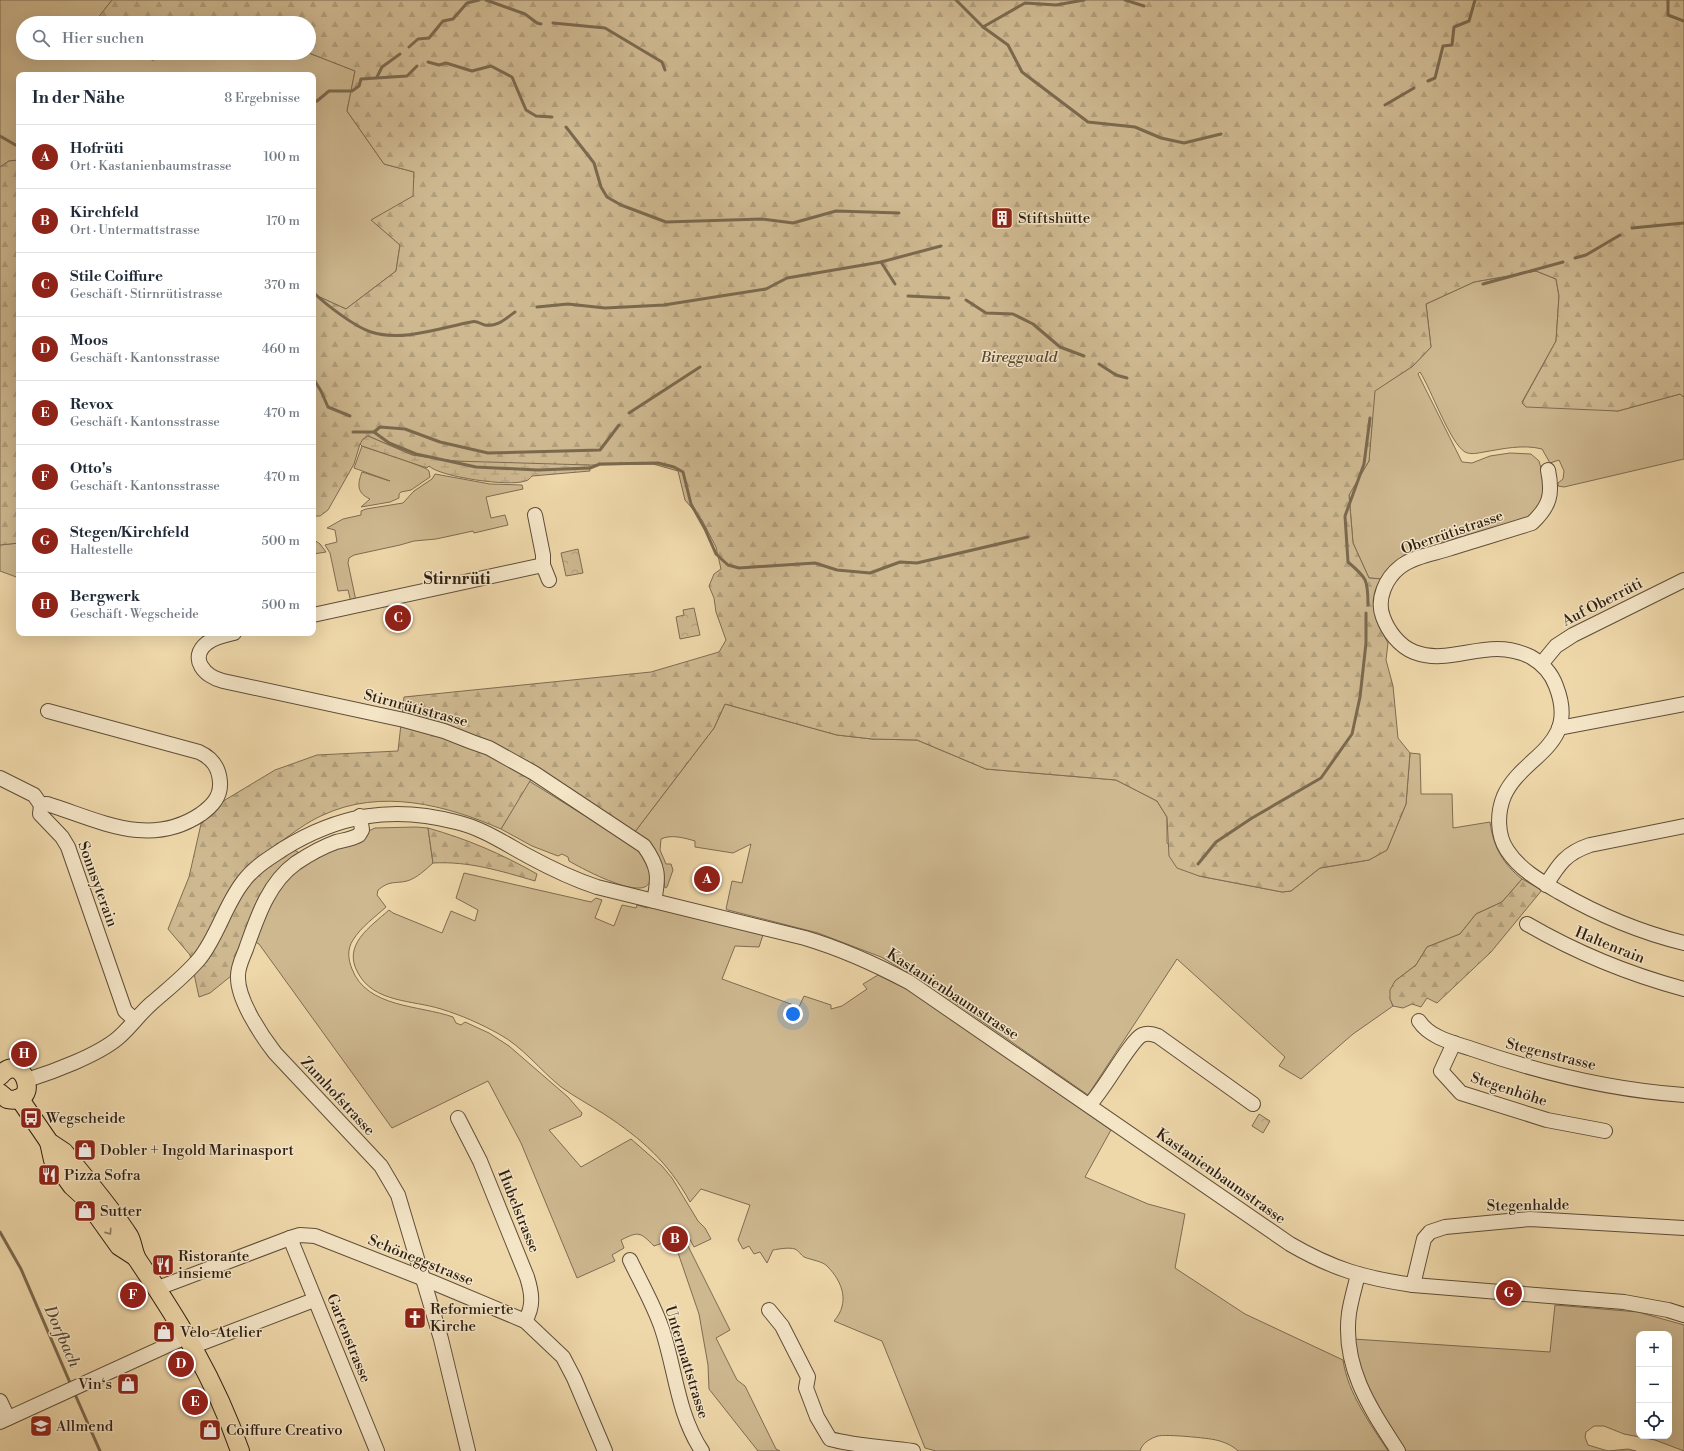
<!DOCTYPE html>
<html lang="de">
<meta charset="utf-8">
<style>
body{margin:0;font-family:"Libre Bodoni",serif;background:#f2f2f3;color:#1f2937}
.controls{position:absolute;right:12px;bottom:12px;display:grid;overflow:hidden;border-radius:8px;box-shadow:0 4px 16px #0002}
.controls button{width:36px;height:36px;display:grid;place-items:center;padding:0;border:0;border-bottom:1px solid #e0e1e3;background:#fff;color:#1f2937;font:20px sans-serif}
.you{position:absolute;left:793px;top:1014px;width:14px;height:14px;margin:-10px;border:3px solid #fff;border-radius:50%;background:#1a73e8;box-shadow:0 0 0 6px #1a73e833}
.badge{display:grid;place-items:center;width:26px;height:26px;border-radius:50%;background:#8f2418;color:#fff;font-size:13px;font-weight:700}
.pin{position:absolute;translate:-50% -50%;border:2px solid #fff;box-shadow:0 1px 4px #0006}
.list{margin:0;padding:0;list-style:none}
h2{display:flex;justify-content:space-between;align-items:center;height:52px;margin:0;padding:0 16px;font-size:17px}
h2 small{font-size:13px;font-weight:400;color:#747a83}
.list li{display:grid;grid-template-columns:26px 1fr auto;gap:12px;align-items:center;box-sizing:border-box;height:64px;padding:0 16px;border-top:1px solid #e0e1e3}
.list b{display:block;font-size:15px;white-space:nowrap}
.list p{margin:0;font-size:13px;white-space:nowrap;color:#747a83}
.list em{font-size:13px;font-style:normal;color:#747a83}
.icon{flex:none;width:22px;height:22px;fill:none;stroke:currentColor;stroke-width:2;stroke-linecap:round;stroke-linejoin:round}
.map{position:relative;flex:none;width:1684px;height:1451px;overflow:hidden}
.search{position:absolute;background:#fff;box-shadow:0 4px 16px #0002;left:16px;top:16px;width:300px;height:44px;display:flex;align-items:center;gap:10px;box-sizing:border-box;padding:0 14px;border-radius:22px;color:#747a83;font-size:15px}
.panel{position:absolute;background:#fff;box-shadow:0 4px 16px #0002;left:16px;top:72px;width:300px;height:564px;border-radius:8px}
.map>svg:first-child{display:block}
</style>
<div class="map">
<svg width="1684" height="1451" viewBox="0 0 1684 1451">
<defs>
<pattern id="forest-firs" width="22" height="20" patternUnits="userSpaceOnUse"><rect width="22" height="20" fill="#ceb890"/><path d="M5 1l3.5 6h-7zM16 11l3.5 6h-7z" fill="#b19e7b"/></pattern>
<pattern id="wetland-marsh" width="20" height="14" patternUnits="userSpaceOnUse"><rect width="20" height="14" fill="#ceb890"/><path d="M1 5h8M5 5V1M11 12h8M15 12V8" fill="none" stroke="#b19e7b"/></pattern>
<pattern id="park-crowns" width="20" height="18" patternUnits="userSpaceOnUse"><rect width="20" height="18" fill="#ceb890"/><path d="M2 6a3 3 0 1 1 6 0M12 15a3 3 0 1 1 6 0" fill="none" stroke="#b19e7b"/></pattern>
</defs>
<rect width="100%" height="100%" fill="#eed7a9"/>
<filter id="stains"><feTurbulence type="fractalNoise" baseFrequency=".005" numOctaves="4"/><feColorMatrix values="0 0 0 0 .2 0 0 0 0 .09 0 0 0 0 .02 0 0 0 .5 -.17"/></filter>
<radialGradient id="worn" r=".72"><stop offset=".6" stop-color="#630" stop-opacity="0"/><stop offset="1" stop-color="#630" stop-opacity=".3"/></radialGradient>
<g fill="#ceb890" stroke="#7e6c52" fill-rule="evenodd">
<path d="M0 0H112L94 23 43 21 42 23H23V53H124L153 60 176 53H309L355 71 347 111 384 164 414 172V196L372 220 400 245 396 271 346 309 313 294V75H19V160L9 161 0 167Z"/>
<path d="M1536 271 1556 279 1559 296 1556 341 1522 402 1618 411 1680 394 1684 397V459L1564 487 1558 486V483L1563 479 1564 471 1559 460 1550 463 1542 449C1523 444 1502 449 1484 452 1478 453 1471 455 1465 452 1450 443 1431 389 1420 372L1418 374 1462 462 1472 463 1490 456 1510 453 1531 454 1539 461 1545 483 1540 505 1528 518 1462 537H1458L1404 555 1393 564 1383 579 1369 578 1353 543 1349 494 1369 461 1374 391 1413 366 1431 347 1426 304 1474 282Z"/>
<path d="M362 446C372 450 426 466 429 471L430 477 411 490 401 492 399 494V498L390 502 361 507 370 499C357 493 357 485 362 472L390 481 354 468Z"/>
<path d="M435 474 490 484 522 485 523 489 486 497 491 518 505 515 508 525 474 533 473 531 436 539 414 541 400 545 354 555 349 558 348 563 356 601 351 602 348 590 338 591 330 553 325 545 337 542 335 530 327 528 343 519 361 515V511L366 509 403 503 414 491 432 479Z"/>
<path d="M313 539 320 544 326 552 313 554Z"/>
<path d="M19 543V578L0 571V545Z"/>
<path d="M725 704 837 735 872 739 917 740 986 769 1116 780 1157 801 1167 817V843L1199 876 1282 892 1291 891 1320 868 1369 860 1387 850 1406 804 1410 753 1420 754 1421 794H1452L1453 828 1490 822C1493 846 1503 864 1522 879L1502 902 1476 914 1460 934 1427 947 1416 965 1395 981 1390 998 1393 1006 1353 1034 1301 1079 1279 1066 1285 1057 1177 959 1088 1095 931 986 881 957 818 933 728 910 726 909 732 881 742 883 751 844 733 853 695 847V841C685 838 671 834 661 839L660 850 666 864H671L673 870 667 887 665 888 663 873 634 833 714 728Z"/>
<path d="M529 781 635 847C643 857 650 865 650 877 652 907 579 867 569 861L568 857 562 854 558 856 532 846 501 829Z"/>
<path d="M416 827 428 828 433 863C425 870 417 878 407 881 394 884 390 880 378 890L377 895 386 907C375 917 361 927 353 940 347 949 348 959 352 969 367 1008 419 1005 453 1017L456 1023 461 1025 465 1022 489 1033 509 1046 568 1097 582 1113 581 1116 549 1130 581 1167 631 1139 662 1166 672 1178 698 1221 705 1228 711 1239 694 1247 687 1234 654 1246C640 1232 639 1231 621 1240L624 1248 612 1255 615 1261 577 1278 521 1143 488 1081 392 1128 259 944 252 940 278 887 292 871 326 851 375 828Z"/>
<path d="M464 873 591 902 596 898 602 900 595 918 614 926 622 905 636 908 637 905 647 908 650 907 763 935 759 947 735 946 722 979 799 1007 804 996 831 1005V1009L842 1006 867 989 863 984 878 975 912 992 1111 1130 1085 1177 1148 1204 1185 1214 1175 1268 1245 1314 1343 1360C1348 1394 1370 1423 1388 1451H1238C1232 1445 1224 1442 1216 1440 1208 1438 1166 1434 1158 1436 1151 1438 1142 1443 1140 1451H936L925 1448 882 1341 834 1321C850 1303 843 1282 827 1266 822 1261 811 1260 804 1257 801 1255 798 1250 795 1249 789 1247 779 1249 773 1250L767 1263 760 1252 754 1254 749 1246 743 1249 738 1240 750 1205 701 1189 690 1202C668 1162 642 1139 604 1114 590 1105 575 1097 561 1087 540 1070 523 1047 499 1034 481 1024 461 1015 441 1009 413 1000 374 1003 358 973 342 945 370 927 389 910L393 913 442 933 451 911 475 921 478 910 456 898Z"/>
<path d="M685 1240 730 1330 716 1338 737 1380 745 1386 776 1449 780 1451H758L709 1389 708 1365 699 1314 675 1244Z"/>
<path d="M1555 1305 1638 1312 1684 1325V1451L1655 1440 1624 1434 1604 1426H1594L1586 1432 1585 1437 1588 1445 1608 1451 1628 1449 1636 1451H1403L1363 1381 1353 1339 1550 1352ZM1639 1334H1669V1436H1639Z"/>
</g>
<g fill="url(#forest-firs)" stroke="#7e6c52">
<path d="M112 0H1684V397L1680 394 1618 411 1526 407 1522 403 1556 341 1559 296 1556 279 1536 271 1474 282 1426 304 1431 347 1413 366 1375 391 1369 461 1349 495 1353 543 1369 578 1383 579 1377 615 1379 626 1388 643 1386 660 1393 686 1398 738 1410 753 1406 804 1387 850 1369 860 1320 868 1291 891 1282 892 1199 876 1177 868 1169 856 1167 817 1157 801 1116 780 986 769 917 740 872 739 837 735 725 704 714 728 634 833 536 771 501 829C446 805 381 788 323 815 307 822 293 833 279 843L298 852 301 856 288 865 231 976 210 993 199 997 190 955 168 929 189 877 201 824 225 800 275 770 317 755 398 751 404 697 651 672 719 652 726 640 716 612 714 598 709 586 714 574 721 569 716 547 702 520 685 500 678 471 653 464 536 466 454 461 412 455 368 436 360 444 354 464 328 510 320 516H313V294L346 309 396 271 400 245 371 220 413 196 414 172 384 164 347 111 355 71 309 53V23H94Z"/>
<path d="M124 53H176L153 60Z"/>
<path d="M19 160V543L0 545V167L9 161Z"/>
<path d="M428 828C467 839 502 854 537 874L535 881C501 871 469 861 433 863Z"/>
<path d="M1522 879 1542 890 1491 952 1437 1003 1427 998 1421 1007 1412 1004 1403 1008 1393 1006 1390 999V990L1395 981 1416 965 1427 947 1460 934 1476 914 1502 902Z"/>
</g>
<path fill="url(#wetland-marsh)" stroke="#7e6c52" d="M368 436 412 455 454 461 589 465 590 471 532 476C530 478 528 481 525 481 510 487 440 477 429 466L427 468 362 446 360 444 363 439Z"/>
<g fill="url(#park-crowns)" stroke="#7e6c52">
<path d="M578 549 583 573 566 576 561 553Z"/>
<path d="M694 608 700 635 680 639 676 617 684 615 683 610Z"/>
<path d="M1259 1114 1270 1121 1263 1133 1252 1126Z"/>
</g>
<g fill="none" stroke-linecap="round" stroke-linejoin="round">
<g stroke="#7b694e" stroke-width="3">
<path d="M486 0 525 14 537 23 541 24"/>
<path d="M956 0 983 27 1008 45 1022 72 1088 122 1135 127 1161 138 1184 143 1221 134"/>
<path d="M1125 0 1144 6"/>
<path d="M1668 0V15L1684 21"/>
<path d="M553 23 605 28 662 62 665 70"/>
<path d="M983 27 1025 3 1056 5 1084 0"/>
<path d="M409 47 418 39 429 38 443 21 453 19 467 3 479 0"/>
<path d="M428 62 439 65 446 63 472 71 491 66 512 77 526 110 536 116 552 117"/>
<path d="M377 77 382 67 400 54"/>
<path d="M1428 81 1435 78 1443 46 1452 45 1454 27 1469 21 1475 0"/>
<path d="M313 102 317 101 329 91H352L359 86 361 79 407 76 417 66"/>
<path d="M1385 105 1414 88"/>
<path d="M566 127 594 163 601 187 607 197 621 205 666 222 762 219 793 223 836 211 899 213"/>
<path d="M0 136 19 147"/>
<path d="M1632 228 1684 223"/>
<path d="M1575 258 1586 255 1620 235"/>
<path d="M881 262 895 284"/>
<path d="M1483 284 1563 262"/>
<path d="M313 292C325 304 355 327 371 332 402 342 440 328 471 322 477 320 480 324 485 325 498 327 505 319 515 312"/>
<path d="M908 296 949 298"/>
<path d="M966 300 986 313 1013 314 1033 324 1060 347 1084 356"/>
<path d="M537 307 568 304 605 308 664 305 766 289 787 278 881 262 941 246"/>
<path d="M1099 364 1116 375 1127 378"/>
<path d="M313 378 321 391 328 407 350 416"/>
<path d="M629 413 700 367"/>
<path d="M353 432H374L389 443 416 454 476 467 538 470 590 468 600 464 658 463 674 467 683 472 691 504 705 529 716 554 728 565 739 568 815 563 837 570 870 573 900 562 917 563 1028 537"/>
<path d="M374 432 380 427 405 429 440 442 488 453 600 450 619 425"/>
<path d="M1368 605C1368 580 1367 578 1348 562L1345 516 1364 464 1370 418"/>
<path d="M1198 864 1216 842 1252 818 1321 778 1352 734 1360 697 1366 643V613"/>
<path d="M0 1232 21 1269 71 1385"/>
<path d="M74 1392 100 1451"/>
</g>
<g stroke="#5f4e38" stroke-width="16">
<g id="minor">
<path d="M1548 470C1553 494 1550 506 1532 523 1504 532 1476 540 1448 549 1432 554 1413 557 1400 567 1386 578 1376 599 1383 617 1388 631 1399 646 1414 652 1453 667 1487 635 1531 657 1543 664 1551 672 1556 686 1580 747 1522 755 1504 796 1497 813 1497 835 1507 850 1519 869 1540 881 1559 892 1599 915 1639 932 1684 943"/>
<path d="M535 515 543 555V565"/>
<path d="M313 615 543 565 549 580"/>
<path d="M234 633C225 635 215 637 207 643 188 658 205 677 223 681L404 720 444 731 472 742 489 748 534 773 644 846C659 867 659 877 654 901"/>
<path d="M1542 663 1556 646 1573 635 1684 580"/>
<path d="M48 711 199 752C212 758 219 767 220 782 221 797 212 806 201 814 149 849 99 820 47 804L41 805 40 814 62 837 68 847 125 1011 135 1020"/>
<path d="M1559 728 1684 704"/>
<path d="M0 778 34 795 41 805"/>
<path d="M360 816 362 830 359 835C352 839 344 840 336 842 322 847 308 855 296 863 268 883 257 918 246 949 243 957 237 968 238 978 238 1000 261 1035 275 1053L381 1166 398 1195 441 1339 468 1451"/>
<path d="M1546 885C1559 864 1566 853 1590 845L1684 826"/>
<path d="M1527 924C1577 953 1628 974 1684 989"/>
<path d="M1419 1021C1430 1038 1454 1043 1472 1049 1541 1073 1611 1090 1684 1095"/>
<path d="M1454 1043 1441 1071 1461 1093 1547 1120 1605 1131"/>
<path d="M27 1080C53 1072 98 1055 118 1038 131 1027 140 1013 152 1003 169 988 186 975 200 958 218 935 225 905 243 882 254 867 268 859 283 849 338 815 392 805 456 822 482 828 504 843 528 856 550 868 573 879 597 887L805 938C842 949 875 964 909 982L1290 1244C1333 1269 1364 1278 1413 1285L1624 1302 1668 1310 1684 1315"/>
<path d="M1089 1105C1103 1092 1130 1041 1142 1035 1147 1033 1153 1034 1158 1036L1253 1104"/>
<path d="M458 1118 480 1161 527 1277C532 1293 534 1306 525 1321"/>
<path d="M290 1238 377 1451"/>
<path d="M630 1260C641 1283 654 1305 662 1329 676 1371 677 1413 702 1451"/>
<path d="M1358 1274C1355 1287 1351 1300 1349 1313 1342 1367 1370 1408 1398 1451"/>
<path d="M1413 1285 1424 1239 1430 1232 1445 1227 1530 1219 1684 1228"/>
<path d="M158 1288 290 1238 300 1235 315 1236 432 1282 525 1321 563 1357 574 1378 605 1451"/>
<path d="M769 1310 782 1326 808 1377 806 1388 817 1417 830 1439C856 1446 885 1447 913 1451"/>
<path d="M194 1346 314 1300"/>
<path d="M0 1401 8 1418"/>
<path d="M0 1422 188 1336"/>
</g>
</g>
<g stroke="#2f2013" stroke-width="20">
<g id="major">
<path d="M0 1076C23 1048 43 1107 7 1099L0 1093"/>
<path d="M19 1098 49 1142 64 1152C85 1178 111 1208 129 1236 133 1243 133 1252 137 1259 179 1321 215 1379 240 1451"/>
<path d="M49 1142 53 1160 72 1186 84 1197 119 1246 136 1257"/>
</g>
</g>
<use href="#minor" stroke="#f4e5c7" stroke-width="14"/>
<use href="#major" stroke="#eed7a9" stroke-width="18"/>
</g>
<defs><path id="oneway-chevron" d="M-2-3.5L2.5 0L-2 3.5" fill="none" stroke-width="1.6" stroke-linecap="round" stroke-linejoin="round"/></defs>
<use stroke="#8e7c5e" href="#oneway-chevron" transform="translate(109 1232) rotate(55)"/>
<defs>
<g id="building-square" transform="scale(1.15)"><rect x="-9" y="-9" width="18" height="18" rx="4" fill="#8f2418" stroke="#f4e5c7"/><path d="M-4-6H4V6H1V3H-1V6H-4ZM-2.5-4.3h1.7v1.8h-1.7ZM.8-4.3h1.7v1.8H.8ZM-2.5-1h1.7V.8h-1.7ZM.8-1h1.7V.8H.8Z" fill="#fff"/></g>
<g id="bus-square" transform="scale(1.15)"><rect x="-9" y="-9" width="18" height="18" rx="4" fill="#8f2418" stroke="#f4e5c7"/><path d="M-5-6H5V4H4V6H2V4H-2V6H-4V4H-5ZM-3.5-4V0h7V-4ZM-3.5 1.2v1.5H-2V1.2ZM2 1.2v1.5H3.5V1.2Z" fill="#fff"/></g>
<g id="shop-square" transform="scale(1.15)"><rect x="-9" y="-9" width="18" height="18" rx="4" fill="#8f2418" stroke="#f4e5c7"/><path d="M-5-2.5h2.3a2.7 3.5 0 0 1 5.4 0H5L5.5 6h-11ZM-1.5-2.5h3a1.5 2.3 0 0 0-3 0Z" fill="#fff"/></g>
<g id="restaurant-square" transform="scale(1.15)"><rect x="-9" y="-9" width="18" height="18" rx="4" fill="#8f2418" stroke="#f4e5c7"/><path d="M-5-6h1v4h1v-4h1v4h1v-4h1v5L-1.5 .5V6h-2V.5L-5-1ZM5-6V6H3V1.5H1.5Q1.5-4 5-6Z" fill="#fff"/></g>
<g id="church-square" transform="scale(1.15)"><rect x="-9" y="-9" width="18" height="18" rx="4" fill="#8f2418" stroke="#f4e5c7"/><path d="M-1.2-6h2.4v3.5h3.3v2.4h-3.3V6h-2.4V-.1h-3.3v-2.4h3.3Z" fill="#fff"/></g>
<g id="school-square" transform="scale(1.15)"><rect x="-9" y="-9" width="18" height="18" rx="4" fill="#8f2418" stroke="#f4e5c7"/><path d="M0-5L7-2L0 1L-7-2ZM-4 1L0 2.5L4 1V4Q0 6-4 4Z" fill="#fff"/></g>
</defs>
<g fill-rule="evenodd">
<use href="#building-square" x="1002" y="218"/>
<use href="#bus-square" x="31" y="1118"/>
<use href="#shop-square" x="85" y="1150"/>
<use href="#restaurant-square" x="49" y="1175"/>
<use href="#shop-square" x="85" y="1211"/>
<use href="#restaurant-square" x="163" y="1265"/>
<use href="#church-square" x="415" y="1318"/>
<use href="#shop-square" x="164" y="1332"/>
<use href="#shop-square" x="128" y="1384"/>
<use href="#school-square" x="41" y="1426"/>
<use href="#shop-square" x="210" y="1430"/>
</g>
<g text-anchor="middle" stroke-width="3" stroke-linejoin="round" paint-order="stroke">
<g font-size="15" fill="#2f2013" stroke="#f4e5c7" text-anchor="start">
<text x="1018" y="223">Stiftshütte</text>
<text x="46" y="1123">Wegscheide</text>
<text x="100" y="1155">Dobler + Ingold Marinasport</text>
<text x="64" y="1180">Pizza Sofra</text>
<text x="100" y="1216">Sutter</text>
<text x="178" y="1261">Ristorante<tspan x="178" dy="17">insieme</tspan></text>
<text x="430" y="1314">Reformierte<tspan x="430" dy="17">Kirche</tspan></text>
<text x="180" y="1337">Velo-Atelier</text>
<text x="112" y="1389" text-anchor="end">Vin‘s</text>
<text x="56" y="1431">Allmend</text>
<text x="226" y="1435">Coiffure Creativo</text>
</g>
<g font-size="15" font-style="italic" fill="#574632" stroke="#f4e5c7">
<text x="1019" y="362">Bireggwald</text>
</g>
<g font-size="15" fill="#2f2013" stroke="#f4e5c7">
<text transform="translate(1452 532) rotate(-19)" y="5">Oberrütistrasse</text>
<text transform="translate(1602 602) rotate(-27)" y="5">Auf Oberrüti</text>
<text transform="translate(416 708) rotate(15)" y="5">Stirnrütistrasse</text>
<text transform="translate(98 884) rotate(70)" y="5">Sonnsyterain</text>
<text transform="translate(1610 945) rotate(22)" y="5">Haltenrain</text>
<text transform="translate(953 994) rotate(33)" y="5">Kastanienbaumstrasse</text>
<text transform="translate(1551 1054) rotate(14)" y="5">Stegenstrasse</text>
<text transform="translate(1509 1089) rotate(18)" y="5">Stegenhöhe</text>
<text transform="translate(338 1096) rotate(47)" y="5">Zumhofstrasse</text>
<text transform="translate(1221 1176) rotate(35)" y="5">Kastanienbaumstrasse</text>
<text transform="translate(1528 1205) rotate(-1)" y="5">Stegenhalde</text>
<text transform="translate(519 1211) rotate(68)" y="5">Hubelstrasse</text>
<text transform="translate(421 1260) rotate(22)" y="5">Schöneggstrasse</text>
<text transform="translate(349 1338) rotate(68)" y="5">Gartenstrasse</text>
<text transform="translate(687 1362) rotate(73)" y="5">Untermattstrasse</text>
</g>
<g font-size="16" font-weight="bold" fill="#2f2013" stroke="#f4e5c7">
<text x="457" y="584">Stirnrüti</text>
</g>
<g font-size="16" font-style="italic" fill="#5b4a36" stroke="#f4e5c7">
<text transform="translate(63 1336) rotate(66)" y="6">Dorfbach</text>
</g>
</g>
<rect width="100%" height="100%" filter="url(#stains)"/>
<rect width="100%" height="100%" fill="url(#worn)"/>
</svg>
<div class="controls">
<button>+</button>
<button>−</button>
<button><svg class="icon" aria-label="locate" viewBox="0 0 24 24"><circle cx="12" cy="12" r="6"/><path d="M12 2v4M12 18v4M2 12h4M18 12h4"/></svg></button>
</div>
<div class="you"></div>
<div class="pin badge" style="left:707px;top:879px">A</div>
<div class="pin badge" style="left:675px;top:1239px">B</div>
<div class="pin badge" style="left:398px;top:618px">C</div>
<div class="pin badge" style="left:181px;top:1364px">D</div>
<div class="pin badge" style="left:195px;top:1402px">E</div>
<div class="pin badge" style="left:133px;top:1295px">F</div>
<div class="pin badge" style="left:1509px;top:1293px">G</div>
<div class="pin badge" style="left:24px;top:1054px">H</div>
<div class="search"><svg class="icon" aria-label="search" viewBox="0 0 24 24"><circle cx="10" cy="10" r="6"/><path d="M15 15l6 6"/></svg>Hier suchen</div>
<section class="panel">
<h2>In der Nähe<small>8 Ergebnisse</small></h2>
<ul class="list">
<li><span class="badge">A</span><div><b>Hofrüti</b><p>Ort · Kastanienbaumstrasse</p></div><em>100 m</em></li>
<li><span class="badge">B</span><div><b>Kirchfeld</b><p>Ort · Untermattstrasse</p></div><em>170 m</em></li>
<li><span class="badge">C</span><div><b>Stile Coiffure</b><p>Geschäft · Stirnrütistrasse</p></div><em>370 m</em></li>
<li><span class="badge">D</span><div><b>Moos</b><p>Geschäft · Kantonsstrasse</p></div><em>460 m</em></li>
<li><span class="badge">E</span><div><b>Revox</b><p>Geschäft · Kantonsstrasse</p></div><em>470 m</em></li>
<li><span class="badge">F</span><div><b>Otto's</b><p>Geschäft · Kantonsstrasse</p></div><em>470 m</em></li>
<li><span class="badge">G</span><div><b>Stegen/Kirchfeld</b><p>Haltestelle</p></div><em>500 m</em></li>
<li><span class="badge">H</span><div><b>Bergwerk</b><p>Geschäft · Wegscheide</p></div><em>500 m</em></li>
</ul>
</section>
</div>
